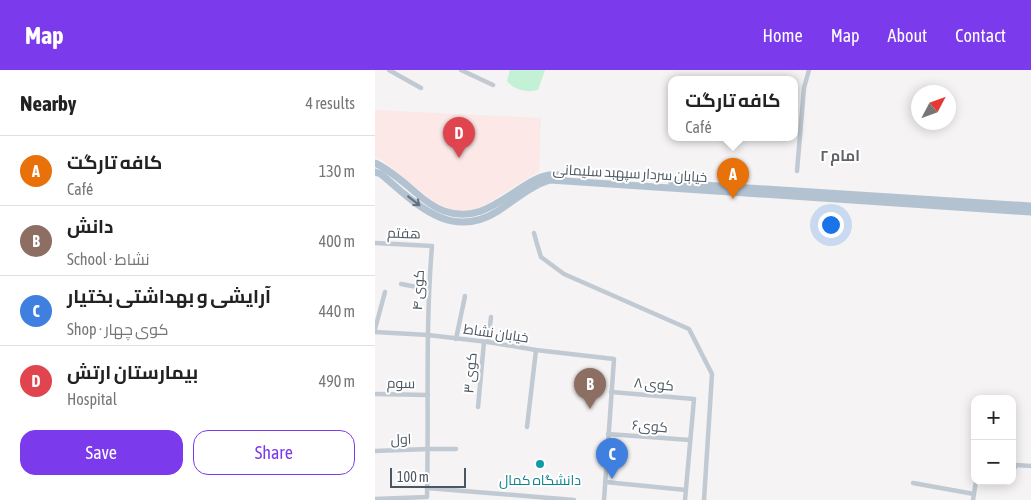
<!DOCTYPE html>
<meta charset="utf-8">
<style>
body{margin:0;font-family:"Asap Condensed",Cairo,sans-serif;background:#f2f2f2;color:#222}
.controls{position:absolute;right:15px;bottom:15px;display:grid;overflow:hidden;border-radius:10px;box-shadow:0 2px 12px #0003}
.controls button{width:45px;height:45px;display:grid;place-items:center;padding:0;border:0;border-bottom:1px solid #e0e0e0;background:#fff;color:#222;font:25px sans-serif}
.compass{position:absolute;left:536px;top:15px;width:45px;height:45px;border-radius:50%;background:#fff;box-shadow:0 2px 12px #0003;rotate:49deg}
.scale{position:absolute;left:15px;bottom:12px;width:76px;box-sizing:border-box;padding-left:5px;border:2px solid #4a5661;border-top:0;font-size:14px;line-height:18px;white-space:nowrap;color:#4a5661;-webkit-text-stroke:4px #fff;paint-order:stroke}
.you{position:absolute;left:455px;top:154px;width:18px;height:18px;margin:-12px;border:4px solid #fff;border-radius:50%;background:#1a73e8;box-shadow:0 0 0 8px #1a73e833}
.badge{display:grid;place-items:center;width:32px;height:32px;border-radius:50%;background:#7c3aed;color:#fff;font-size:16px;font-weight:700}
.pin{position:absolute;translate:-50% -41px;filter:drop-shadow(0 1px 2px #0008)}
.pin::after{content:'';position:absolute;top:26px;width:18px;height:15px;background:inherit;clip-path:polygon(0 0,100% 0,50% 100%)}
.popup{position:absolute;left:293px;top:6px;width:130px;height:65px;box-sizing:border-box;display:grid;place-content:center;border-radius:10px;background:#fff;filter:drop-shadow(0 1px 4px #0005);font-size:16px;white-space:nowrap;color:#767676}
.popup b{font-size:19px;color:#222}
.popup::after{content:'';position:absolute;left:50%;top:100%;margin-left:-10px;border:10px solid transparent;border-top-color:#fff}
.list{margin:0;padding:0;list-style:none}
h2{display:flex;justify-content:space-between;align-items:center;height:65px;margin:0;padding:0 20px;font-size:21px}
h2 small{font-size:16px;font-weight:400;color:#767676}
.list li{display:grid;grid-template-columns:32px 1fr auto;gap:15px;align-items:center;box-sizing:border-box;height:70px;padding:0 20px;border-top:1px solid #e0e0e0}
.list b{display:block;font-size:19px;white-space:nowrap}
.list p{margin:0;font-size:16px;white-space:nowrap;color:#767676}
.list em{font-size:16px;font-style:normal;color:#767676}
.actions{display:flex;gap:10px;padding:15px 20px}
.actions a{flex:1;padding:11px 0;border:1px solid #7c3aed;border-radius:15px;text-align:center;font-size:18px;color:#7c3aed}
.actions .main{background:#7c3aed;color:#fff}
.map{position:relative;flex:none;width:656px;height:430px;overflow:hidden}
header{display:flex;align-items:center;gap:30px;box-sizing:border-box;height:70px;padding:0 25px;background:#7c3aed;color:#fff}
header strong{font-size:24px}
nav{display:flex;gap:28px;margin-inline-start:auto;font-size:18px}
main{display:flex}
aside{flex:1;background:#fff}
.map>svg:first-child{display:block}
</style>
<header>
<strong>Map</strong>
<nav><a>Home</a><a>Map</a><a>About</a><a>Contact</a></nav>
</header>
<main>
<aside>
<h2>Nearby<small>4 results</small></h2>
<ul class="list">
<li><span class="badge" style="background:#e8710a">A</span><div><b>کافه تارگت</b><p>Café</p></div><em>130 m</em></li>
<li><span class="badge" style="background:#8d6e63">B</span><div><b>دانش</b><p>School · نشاط</p></div><em>400 m</em></li>
<li><span class="badge" style="background:#3f7fe0">C</span><div><b>آرایشی و بهداشتی بختیار</b><p>Shop · کوی چهار</p></div><em>440 m</em></li>
<li><span class="badge" style="background:#e0444e">D</span><div><b>بیمارستان ارتش</b><p>Hospital</p></div><em>490 m</em></li>
</ul>
<div class="actions"><a class="main">Save</a><a>Share</a></div>
</aside>
<div class="map">
<svg width="656" height="430" viewBox="0 0 656 430">
<rect width="100%" height="100%" fill="#f5f3f3"/>
<path fill="#fce8e6" d="M0 40 166 48 164 101 107 137 95 140H79L60 133 7 90 0 87Z"/>
<path fill="#c3f1d5" d="M135 0H170L163 20C153 23 139 20 132 11Z"/>
<g fill="none" stroke-linecap="round" stroke-linejoin="round">
<g stroke="#c1cad2" stroke-width="4.5">
<path d="M14 0 46 18"/>
<path d="M86 0 118 15"/>
<path d="M422 101 429 18 434 0"/>
<path d="M159 163 162 174 166 187 189 204 314 259 337 304 329 430"/>
<path d="M0 173 57 176C50 259 54 343 52 427L0 429"/>
<path d="M26 214 53 219"/>
<path d="M0 259 10 222"/>
<path d="M0 262 53 265 113 272 161 280 239 289 229 430"/>
<path d="M81 269 90 226"/>
<path d="M113 272 116 247"/>
<path d="M236 322 319 329 310 430"/>
<path d="M0 324 53 325"/>
<path d="M103 337 109 272"/>
<path d="M152 357 161 280"/>
<path d="M233 364 315 370"/>
<path d="M0 381 53 379H81"/>
<path d="M637 403 641 395 656 396"/>
<path d="M230 412 311 420"/>
<path d="M538 413 599 424"/>
<path d="M52 418 199 430"/>
<path d="M598 430 601 411"/>
</g>
<g stroke="#b3c2d1" stroke-width="7">
<path d="M0 93C15 100 27 111 40 122 49 130 58 137 69 141 100 152 121 134 146 118 154 113 161 108 170 106 176 104 183 105 189 105"/>
<path d="M0 102 6 104C41 134 76 171 123 141 140 130 155 116 175 110L656 142"/>
<path d="M297 113 656 136"/>
</g>
</g>
<defs><path id="oneway-shaft" d="M-6 0H5M1.5-3L5.5 0L1.5 3" fill="none" stroke-width="1.6" stroke-linecap="round" stroke-linejoin="round" transform="scale(1.25)"/></defs>
<use stroke="#64717d" href="#oneway-shaft" transform="translate(39 131) rotate(38)"/>
<circle fill="#0f9aa8" stroke="#fff" stroke-width="2" cx="165" cy="394" r="5"/>
<g text-anchor="middle" stroke-width="4" stroke-linejoin="round" paint-order="stroke">
<g font-size="14" fill="#4a5661" stroke="#fff">
<text transform="translate(255 103) rotate(3)" y="5">خیابان سردار سپهبد سلیمانی</text>
<text transform="translate(29 163) rotate(2)" y="5">هفتم</text>
<text transform="translate(43 220) rotate(-87)" y="5">کوی ۴</text>
<text transform="translate(121 263) rotate(8)" y="5">خیابان نشاط</text>
<text transform="translate(95 303) rotate(-85)" y="5">کوی ۳</text>
<text transform="translate(26 313) rotate(1)" y="5">سوم</text>
<text transform="translate(279 314) rotate(5)" y="5">کوی ۸</text>
<text transform="translate(275 356) rotate(5)" y="5">کوی۶</text>
<text transform="translate(26 369) rotate(-2)" y="5">اول</text>
</g>
<g font-size="14" fill="#0d838f" stroke="#fff">
<text x="165" y="415">دانشگاه کمال</text>
</g>
<g font-size="15" font-weight="bold" fill="#5f6368" stroke="#fff">
<text x="465" y="91">امام ۲</text>
</g>
</g>
</svg>
<div class="controls">
<button>+</button>
<button>−</button>
</div>
<svg class="compass" viewBox="-18 -18 36 36"><path d="M0-13l5 13h-10z" fill="#e53935"/><path d="M0 13l5-13h-10z" fill="#767676"/></svg>
<div class="scale">100 m</div>
<div class="you"></div>
<div class="pin badge" style="left:358px;top:129px;background:#e8710a">A</div>
<div class="popup"><b>کافه تارگت</b>Café</div>
<div class="pin badge" style="left:215px;top:339px;background:#8d6e63">B</div>
<div class="pin badge" style="left:237px;top:409px;background:#3f7fe0">C</div>
<div class="pin badge" style="left:84px;top:88px;background:#e0444e">D</div>
</div>
</main>
